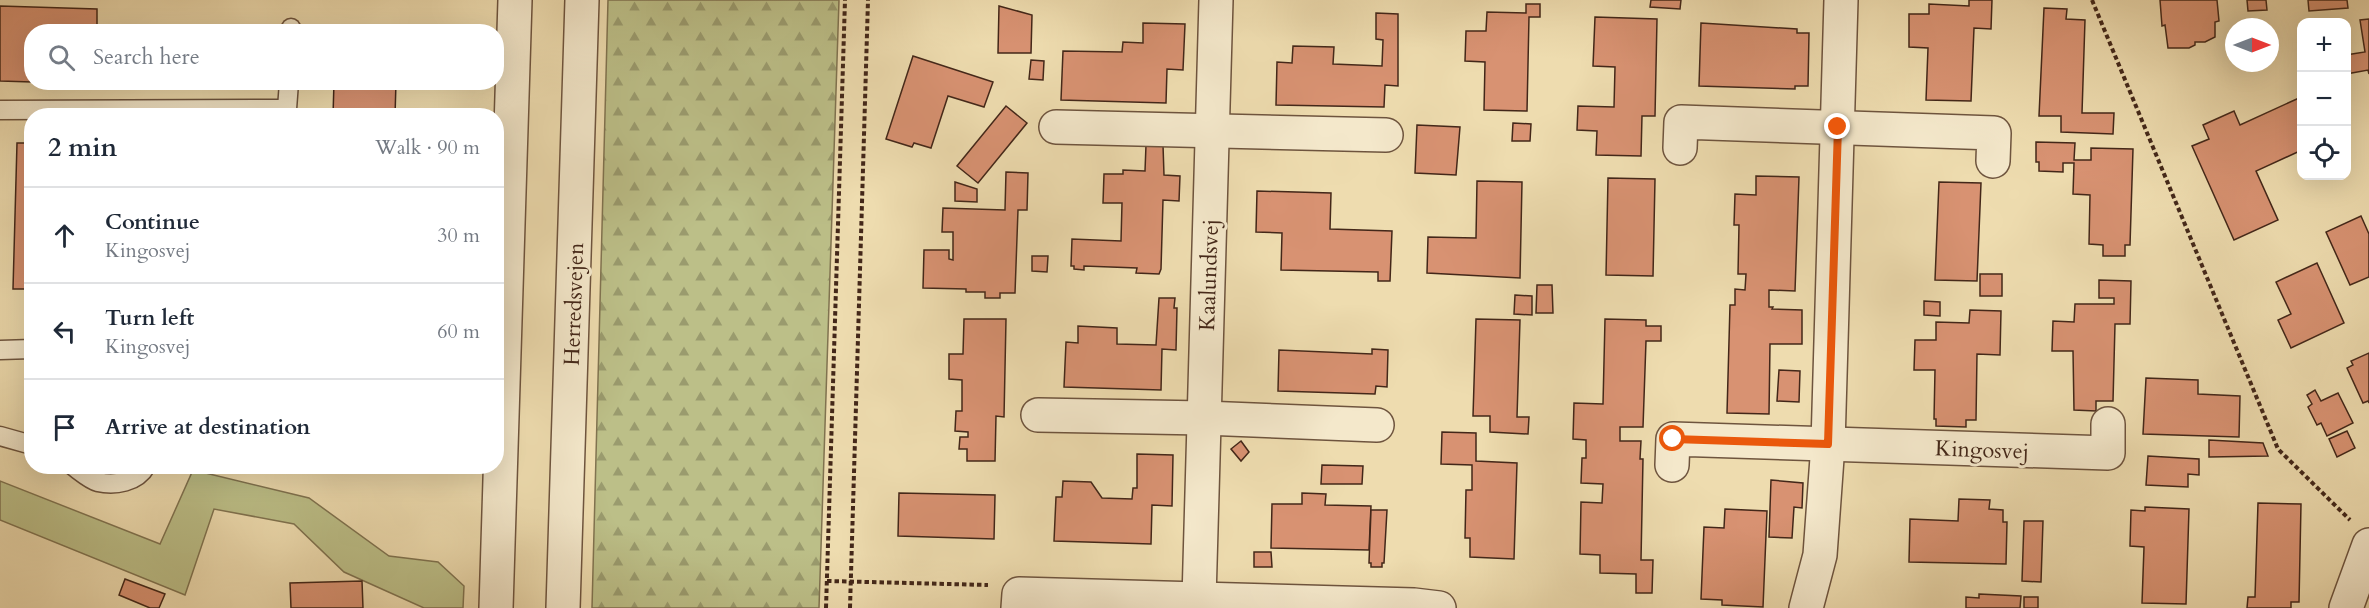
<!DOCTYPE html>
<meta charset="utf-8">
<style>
body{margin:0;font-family:Cardo,serif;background:#f6f6f7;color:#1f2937}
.controls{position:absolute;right:18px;top:18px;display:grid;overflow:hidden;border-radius:12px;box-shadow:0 6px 24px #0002}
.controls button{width:54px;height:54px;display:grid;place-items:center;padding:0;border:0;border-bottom:2px solid #e0e1e3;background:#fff;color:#1f2937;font:30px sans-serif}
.compass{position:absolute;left:2225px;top:18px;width:54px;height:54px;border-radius:50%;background:#fff;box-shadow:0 6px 24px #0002;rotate:90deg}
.stop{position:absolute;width:18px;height:18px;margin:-14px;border:4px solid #ea580c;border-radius:50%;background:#fff}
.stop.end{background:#ea580c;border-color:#fff;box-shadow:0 2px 6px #0008}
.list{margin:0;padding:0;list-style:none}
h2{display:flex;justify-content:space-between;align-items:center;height:78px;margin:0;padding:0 24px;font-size:26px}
h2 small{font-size:20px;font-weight:400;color:#747a83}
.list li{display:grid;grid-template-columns:39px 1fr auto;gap:18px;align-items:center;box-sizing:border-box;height:96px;padding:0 24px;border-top:2px solid #e0e1e3}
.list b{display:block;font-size:22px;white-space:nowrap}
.list p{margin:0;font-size:20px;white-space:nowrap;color:#747a83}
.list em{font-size:20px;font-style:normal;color:#747a83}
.icon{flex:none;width:33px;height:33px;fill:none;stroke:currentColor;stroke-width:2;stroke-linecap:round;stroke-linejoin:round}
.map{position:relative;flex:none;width:2369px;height:608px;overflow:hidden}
.search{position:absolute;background:#fff;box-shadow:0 6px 24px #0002;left:24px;top:24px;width:480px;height:66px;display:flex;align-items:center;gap:15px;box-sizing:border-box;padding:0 21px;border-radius:24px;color:#747a83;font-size:22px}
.panel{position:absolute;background:#fff;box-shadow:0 6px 24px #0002;left:24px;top:108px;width:480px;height:366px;border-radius:24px}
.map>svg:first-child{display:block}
</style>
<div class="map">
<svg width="2369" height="608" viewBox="0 0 2369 608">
<defs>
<pattern id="forest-firs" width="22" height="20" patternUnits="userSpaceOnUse" patternTransform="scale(1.5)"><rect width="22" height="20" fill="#bcbf88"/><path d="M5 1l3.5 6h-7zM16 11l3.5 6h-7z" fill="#9a9b6e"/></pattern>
</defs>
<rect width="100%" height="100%" fill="#eedcaf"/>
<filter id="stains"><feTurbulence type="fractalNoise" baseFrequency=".00333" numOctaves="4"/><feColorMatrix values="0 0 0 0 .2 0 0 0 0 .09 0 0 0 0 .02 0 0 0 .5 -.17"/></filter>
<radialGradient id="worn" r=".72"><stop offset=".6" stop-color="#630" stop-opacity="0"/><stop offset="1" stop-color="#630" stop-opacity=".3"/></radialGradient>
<path fill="#bcbf88" stroke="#807350" stroke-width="1.5" d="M193 470 309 498 389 556 438 562 464 586 463 608H424L344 572 294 524 214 509 185 595 0 520V481L160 544Z"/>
<path fill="url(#forest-firs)" stroke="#807350" stroke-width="1.5" d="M608 0H839L819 608H592Z"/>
<g fill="#d89272" stroke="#432719" stroke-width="1.5">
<path d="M1651 0H1681L1680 9 1650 7Z"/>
<path d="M1969 0H1992L1991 29 1974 28 1971 101 1926 100 1928 48 1909 47V14H1929V4L1969 6Z"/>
<path d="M2160 0H2217L2219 21 2215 22V37L2205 42H2195V45L2189 48H2168L2165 25 2162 26Z"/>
<path d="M2247 0H2266L2267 10 2248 11Z"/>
<path d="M2308 0H2347L2348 8 2309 11Z"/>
<path d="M1526 4H1540V17H1529L1527 111 1484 110 1485 62 1465 61 1466 31H1486L1487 12 1526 13Z"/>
<path d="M0 6 97 9V32H32V82L0 81Z"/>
<path d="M999 6 1032 15 1031 53H998Z"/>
<path d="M2044 8 2067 9 2066 19 2085 20 2082 113H2114L2113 134 2061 132V116H2039Z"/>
<path d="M1376 13 1398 14V86L1385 85 1384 107 1276 105 1277 62 1292 63 1293 46 1334 47 1333 64 1382 66 1383 40 1376 39Z"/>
<path d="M1595 17 1657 19 1655 116H1642L1641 156 1596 155 1597 131 1577 130 1578 106 1614 107 1615 67 1593 66Z"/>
<path d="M2369 19V74L2368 70 2346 74V55L2365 52 2360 20Z"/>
<path d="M1143 23 1185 24 1183 70 1167 69 1166 103 1061 100 1063 51 1122 52 1123 42 1143 43Z"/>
<path d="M1701 23 1797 29V33H1809L1808 86H1795V89L1699 86Z"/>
<path d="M913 56 993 82 984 107 948 96 931 148 914 143 912 147 886 139Z"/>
<path d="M1031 60 1044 61 1043 80 1029 79Z"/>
<path d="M334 82H396L395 116H333Z"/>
<path d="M2299 98 2302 103V150L2256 171 2278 220 2234 240 2192 146 2209 139 2203 125 2234 111 2240 125Z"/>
<path d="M1006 106 1027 123 978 183 957 166Z"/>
<path d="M1513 123 1531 124 1530 141H1512Z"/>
<path d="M1417 125 1460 127 1456 175 1415 173Z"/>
<path d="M2036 142 2075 143 2074 160H2091V148L2133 149 2130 245H2125V256H2103V245L2089 244 2090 195 2073 194 2074 163H2063V172L2039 171V162H2036Z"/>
<path d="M17 143H32V289H13Z"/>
<path d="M1146 145H1163L1164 175 1180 176 1179 201 1163 200 1161 269 1159 274 1136 273 1137 268 1084 266V270L1074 269V266H1071L1072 239 1121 241 1122 203H1103L1104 174H1123V170L1145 171Z"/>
<path d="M1006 172 1028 173 1027 210H1018L1015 293H1000V298H985V292H966V289L923 288 924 250H949V259L953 260V232H942L943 208 1005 210Z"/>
<path d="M1756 176 1799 177 1795 291 1769 290V307H1773L1772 309 1802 310V344H1770L1769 414 1727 413 1730 305H1735V289L1745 290 1746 274H1738L1739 225H1734L1735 194 1756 195Z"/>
<path d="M1608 178 1655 179 1653 276 1606 275Z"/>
<path d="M1477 181 1522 182 1520 278 1427 273 1428 237 1476 238Z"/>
<path d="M955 182 977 189V202L955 201Z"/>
<path d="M1939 182 1981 183 1977 281 1935 280Z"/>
<path d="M1257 191 1331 193 1330 229 1392 231 1390 281H1378V272L1281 270 1282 233 1256 232Z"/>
<path d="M2361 216 2369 234V277L2350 285 2326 232Z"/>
<path d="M1032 256H1048L1047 272 1032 271Z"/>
<path d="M2317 263 2344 323 2291 348 2278 320 2291 314 2276 282Z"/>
<rect x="1980" y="274" width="22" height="22"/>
<path d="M2099 280 2131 281 2130 324H2115L2113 401H2096V411L2074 410 2073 351H2052L2053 321 2074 322 2075 304H2114V298H2099Z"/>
<path d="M1537 285H1552L1553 313H1536Z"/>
<path d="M1515 295 1532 296V315L1514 314Z"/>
<path d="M1159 298H1175L1174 308H1177L1176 350 1162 349 1161 390 1064 387 1066 342 1078 343V326L1117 328V344L1156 345Z"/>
<path d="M1924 301 1940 302V316L1924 315Z"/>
<path d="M1970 310 2001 311 2000 355 1977 354 1976 420H1966V427L1936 426V419H1934L1935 370H1914L1915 340H1936V322L1969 323Z"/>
<path d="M964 319H1006L1004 417 996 416 995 461H967V449H959L960 437H968V432L955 431 956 411H962V380L949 379V354H963Z"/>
<path d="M1476 319 1520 320 1517 417H1529L1528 434 1490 432V416H1473Z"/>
<path d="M1605 319 1646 320V326H1661V341H1646L1643 427H1620V441H1641L1640 459H1643L1641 560H1653L1652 593H1636V574L1600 573V555L1580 554 1581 502 1602 503 1603 484 1581 483 1582 458H1586V440L1573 439 1574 403 1603 404Z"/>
<path d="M1372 349 1388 350 1387 387 1376 386 1375 394 1278 391 1279 350 1372 354Z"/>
<path d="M2369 353V403L2368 401 2363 403 2347 368 2353 365 2351 361Z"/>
<path d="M1779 370 1800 371 1799 402 1777 401Z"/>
<path d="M2146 378 2198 380V394L2240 396 2239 437 2143 434Z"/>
<path d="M2315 390 2321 401 2338 393 2353 423 2327 436 2321 423 2317 425 2308 407 2312 404 2307 395Z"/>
<path d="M2347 431 2355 448 2337 457 2329 439Z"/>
<path d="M1442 432 1476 433V461L1517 463 1514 559 1470 557V538H1465L1466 490H1472V465L1441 464Z"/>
<path d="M2209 440 2263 443 2268 456 2209 457Z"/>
<path d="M1241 441 1249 452 1241 461 1231 449Z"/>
<path d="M1137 454 1173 455 1172 506 1152 505 1151 544 1054 541 1056 497H1062L1063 481 1091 482 1102 498 1132 499 1133 488H1137Z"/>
<path d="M2148 456 2199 459V475L2188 474V487L2146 485Z"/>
<path d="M1322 465 1363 466 1362 484H1321Z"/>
<path d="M1771 480 1803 483 1802 508 1794 507 1792 538 1769 537Z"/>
<path d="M899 493 995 495 994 539 898 536Z"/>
<path d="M1302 493 1326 494 1325 505 1371 506 1369 550 1271 548 1272 504H1302Z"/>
<path d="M1959 499 1990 500 1989 509 2003 510V522H2007L2006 564 1909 562 1910 519 1958 521Z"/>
<path d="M2258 503 2301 504 2299 602H2291V608H2247L2248 597H2255Z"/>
<path d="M2145 507 2189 509 2186 604 2142 603 2144 547 2130 546 2131 510 2145 511Z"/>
<path d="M1725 509 1767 511 1763 607 1722 605V600L1701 599 1704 527 1724 528Z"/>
<path d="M1371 510H1387L1384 563H1382V567H1371V563H1369Z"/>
<path d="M2024 521H2043L2041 582 2022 581Z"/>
<path d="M1254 552H1271L1272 567H1254Z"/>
<path d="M125 579 165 594 159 608H150L119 595Z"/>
<path d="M362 581 363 608H291L290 583Z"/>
<path d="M1979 594 2021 596 2020 608H1966V597L1979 598Z"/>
<rect x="2024" y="597" width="14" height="11"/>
</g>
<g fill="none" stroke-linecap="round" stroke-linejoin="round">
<g stroke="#6e543e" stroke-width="21">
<g id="service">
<path d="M291 32V28"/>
<path d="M0 110 287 109 289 82"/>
<path d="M0 350 32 349"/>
<path d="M0 436 32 445"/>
<path d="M73 466C80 471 90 480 98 482 115 486 137 482 146 466"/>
</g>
</g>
<g stroke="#6e543e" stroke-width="36">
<g id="minor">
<path d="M1056 127 1386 135"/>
<path d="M1680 148 1681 122 1994 133 1993 161"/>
<path d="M1038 415 1204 418 1377 425"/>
<path d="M1672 465 1673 439 2108 453V424"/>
<path d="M1199 599 1216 0"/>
<path d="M1018 608 1019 594 1414 605 1439 608"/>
<path d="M1806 608 1820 555 1828 444 1841 0"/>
<path d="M2346 608 2369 545"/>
</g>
</g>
<g stroke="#6e543e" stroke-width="36">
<g id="tertiary">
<path d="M496 608 515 0"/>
<path d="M563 608 582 0"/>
</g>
</g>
<g stroke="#432719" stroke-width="4" stroke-dasharray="4.5 3" stroke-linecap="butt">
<path d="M2092 0 2278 449 2350 520"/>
<path d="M827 581 988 585"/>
<path d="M826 608 845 0"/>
<path d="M850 608 868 0"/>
</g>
<use href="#service" stroke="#f4e8cb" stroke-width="18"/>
<use href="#minor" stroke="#f4e8cb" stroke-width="33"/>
<use href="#tertiary" stroke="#f4e8cb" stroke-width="33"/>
</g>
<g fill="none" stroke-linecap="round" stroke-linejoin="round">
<path stroke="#ea580c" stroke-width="8" d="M1673 439 1828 444 1838 127"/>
</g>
<g text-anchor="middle" stroke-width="6" stroke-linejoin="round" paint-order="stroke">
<g font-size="22" fill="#432719" stroke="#f4e8cb">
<text transform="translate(1208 275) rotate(-88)" y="8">Kaalundsvej</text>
<text transform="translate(573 304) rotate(-88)" y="8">Herredsvejen</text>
<text transform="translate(1982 449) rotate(2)" y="8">Kingosvej</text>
</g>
</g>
<rect width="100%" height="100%" filter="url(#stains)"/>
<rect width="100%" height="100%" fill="url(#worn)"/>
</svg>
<div class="controls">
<button>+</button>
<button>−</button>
<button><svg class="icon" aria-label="locate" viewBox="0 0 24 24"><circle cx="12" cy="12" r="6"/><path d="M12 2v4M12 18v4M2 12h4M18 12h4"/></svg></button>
</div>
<svg class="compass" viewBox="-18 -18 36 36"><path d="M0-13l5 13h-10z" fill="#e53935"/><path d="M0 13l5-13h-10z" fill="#747a83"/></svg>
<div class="stop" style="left:1673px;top:439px"></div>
<div class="stop end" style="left:1838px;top:127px"></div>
<div class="search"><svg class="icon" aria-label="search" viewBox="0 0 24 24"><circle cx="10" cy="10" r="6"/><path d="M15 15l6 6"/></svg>Search here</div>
<section class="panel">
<h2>2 min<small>Walk · 90 m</small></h2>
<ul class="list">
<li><svg class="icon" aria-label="ahead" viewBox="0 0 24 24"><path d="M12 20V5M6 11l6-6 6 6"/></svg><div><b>Continue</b><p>Kingosvej</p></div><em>30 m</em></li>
<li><svg class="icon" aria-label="left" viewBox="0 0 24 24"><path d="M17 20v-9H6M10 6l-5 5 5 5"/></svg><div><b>Turn left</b><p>Kingosvej</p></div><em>60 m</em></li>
<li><svg class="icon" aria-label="arrive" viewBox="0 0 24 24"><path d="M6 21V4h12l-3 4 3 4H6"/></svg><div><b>Arrive at destination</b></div></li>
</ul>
</section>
</div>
